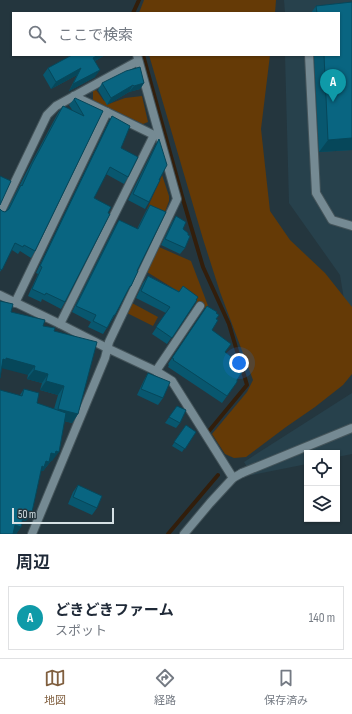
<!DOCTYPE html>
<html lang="ja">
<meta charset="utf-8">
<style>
body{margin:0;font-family:"Sofia Sans Condensed","Noto Sans JP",sans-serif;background:#f2f2f3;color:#1f2937}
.controls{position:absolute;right:12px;bottom:12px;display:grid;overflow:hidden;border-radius:0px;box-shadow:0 1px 3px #0004}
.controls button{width:36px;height:36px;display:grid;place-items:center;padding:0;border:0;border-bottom:1px solid #e0e1e3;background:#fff;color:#1f2937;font:20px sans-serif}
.scale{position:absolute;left:12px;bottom:10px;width:102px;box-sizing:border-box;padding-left:4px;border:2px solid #d5e0e4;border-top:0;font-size:11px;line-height:14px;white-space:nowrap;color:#d5e0e4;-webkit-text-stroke:3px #24363e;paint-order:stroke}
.you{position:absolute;left:239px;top:363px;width:14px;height:14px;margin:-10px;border:3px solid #fff;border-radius:50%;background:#1a73e8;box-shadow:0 0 0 6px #1a73e833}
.badge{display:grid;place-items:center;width:26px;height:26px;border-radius:50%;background:#805f3f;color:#fff;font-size:13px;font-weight:700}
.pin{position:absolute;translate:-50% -33px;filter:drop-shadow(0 1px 2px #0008)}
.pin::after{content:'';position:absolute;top:21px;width:14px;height:12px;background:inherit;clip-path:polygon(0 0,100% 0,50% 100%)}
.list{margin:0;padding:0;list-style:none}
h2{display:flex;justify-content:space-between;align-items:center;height:52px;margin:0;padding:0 16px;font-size:17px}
h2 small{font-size:13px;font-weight:400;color:#747a83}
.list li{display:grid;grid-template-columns:26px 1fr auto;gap:12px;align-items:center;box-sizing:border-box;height:64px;margin:0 8px 8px;padding:0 8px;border:1px solid #e0e1e3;border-radius:0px}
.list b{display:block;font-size:15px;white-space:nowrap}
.list p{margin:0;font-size:13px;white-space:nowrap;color:#747a83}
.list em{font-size:13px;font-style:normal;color:#747a83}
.icon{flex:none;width:22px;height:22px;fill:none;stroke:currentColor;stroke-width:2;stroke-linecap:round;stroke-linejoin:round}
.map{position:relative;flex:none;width:352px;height:534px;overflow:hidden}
.search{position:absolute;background:#fff;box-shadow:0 1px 3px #0004;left:12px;right:12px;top:12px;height:44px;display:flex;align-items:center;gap:10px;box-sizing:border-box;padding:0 14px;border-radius:0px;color:#747a83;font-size:15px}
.sheet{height:124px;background:#fff}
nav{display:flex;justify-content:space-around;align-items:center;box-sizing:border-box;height:56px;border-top:1px solid #e0e1e3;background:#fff;font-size:11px;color:#747a83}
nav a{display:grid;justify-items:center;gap:2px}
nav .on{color:#805f3f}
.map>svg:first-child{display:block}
</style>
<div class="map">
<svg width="352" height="534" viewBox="0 0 352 534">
<rect width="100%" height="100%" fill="#24363e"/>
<g fill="#27414c">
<path d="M284 0H352V348L340 275 289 203 285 55H339V13H285Z"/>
<path d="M352 393V454L337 457V453H307V464L252 475 244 462Z"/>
</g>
<g fill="#653a06">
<path d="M144 0H276L275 13H139Z"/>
<path d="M149 55H270L261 129 270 211 290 240 325 273 352 307V374L343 385 315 407 286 427 246 457 234 458 225 454 212 434 247 392 253 380 220 292 203 239Z"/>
<path d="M96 90 104 101 107 100 109 104 125 98 142 96 148 122 143 124 93 100V91Z"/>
<path d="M162 175 169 196V201L163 217 147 209Z"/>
<path d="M159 247 191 261 210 311 147 272Z"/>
<path d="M132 303 158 317 153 326 127 313Z"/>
</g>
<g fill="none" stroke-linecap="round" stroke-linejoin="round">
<g stroke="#321e0b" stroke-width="4">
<path d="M133 13 139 0"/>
<path d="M143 55 182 196 203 267 229 324 247 385 209 431"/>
<path d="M168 534 218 475"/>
</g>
<g stroke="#44545a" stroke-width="10">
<g id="service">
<path d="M309 55 316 193 332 220 352 226"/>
<path d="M242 473 352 428"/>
</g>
</g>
<g stroke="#44545a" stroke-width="10">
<g id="minor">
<path d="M74 96 154 135H158"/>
<path d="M0 213 47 115 56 106 138 61"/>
<path d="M0 295 60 324 107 348 156 371 172 381 233 478"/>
<path d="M15 303 107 112"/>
<path d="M60 324 154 135"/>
<path d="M156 371 200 306"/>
<path d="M32 534 105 358 109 342 177 199 137 55"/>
</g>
</g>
<g stroke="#44545a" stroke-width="10">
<path id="tertiary" d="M184 534 210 503 233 478 242 473"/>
</g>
<use href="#service" stroke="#758a93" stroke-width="8"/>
<use href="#minor" stroke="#758a93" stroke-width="8"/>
<use href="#tertiary" stroke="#758a93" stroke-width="8"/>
</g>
<g fill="#08576f">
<path d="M352 2V150L319 152 314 55H339V13H311L316 6Z"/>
<path d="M72 55H105L95 61V77L69 91 77 75 51 89 43 75 48 68Z"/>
<path d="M102 83H144L140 89 129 92 107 105 98 90Z"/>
<path d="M74 99 103 111 35 251 31 258 20 251 18 254 12 250 0 272V209L2 211 5 212 7 210 27 171 58 113 63 106 73 111 69 105Z"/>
<path d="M112 116 128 177 124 184 106 174 94 198 65 302 61 309 42 299 41 302 28 296 38 274 36 273 108 123Z"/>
<path d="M159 139V180L149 202 145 209 128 200 155 146Z"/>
<path d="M150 205 137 271 131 286 126 293 115 315 103 334 88 327 91 322 72 312 115 226 119 220 137 229 146 211Z"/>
<path d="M176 216 183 229 185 248 180 254 161 245 172 222Z"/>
<path d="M148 276 197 300 167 344 152 334 166 313 136 298 143 283Z"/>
<path d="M207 306 216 313V319L212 330 225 352 238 369 237 382 222 403 168 367 169 365 168 364Z"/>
<path d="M11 312 43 326 54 331 78 414 72 423 64 421 52 461H51L43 471H41L26 521 22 520 21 527 16 534H0L20 395 24 389 37 403 54 409 58 395 40 390 42 383 27 379 28 375Z"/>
<path d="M148 373 163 398 158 405 137 395 144 380Z"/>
<path d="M177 406 180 423 176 428 165 423Z"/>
<path d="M186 425 196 432 182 452 172 446Z"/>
<path d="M78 485 97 508 92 515 68 504 73 492Z"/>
</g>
<g fill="#06475a">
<path d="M98 55H105L88 65 93 58Z"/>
<path d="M81 68 77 75 51 89 56 82Z"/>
<path d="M100 70 95 77 69 91 73 84Z"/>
<path d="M144 83 140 89 129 92 134 86Z"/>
<path d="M133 85 129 92 107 105 111 98Z"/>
<path d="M352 138V150L319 152 328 140Z"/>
<path d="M6 358 35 366 28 375 1 368 3 359Z"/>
<path d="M34 370 48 374 42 383 27 379Z"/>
<path d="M46 381 64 386 58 395 40 390Z"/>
<path d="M58 409 78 414 72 423 52 418Z"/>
<path d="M56 451 59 452 52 461H51L43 471H41L36 476 51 453Z"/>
<path d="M24 510 32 512 26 521 18 519Z"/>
<path d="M15 525 21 527 16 534H9Z"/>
</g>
<g fill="#096581" stroke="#06475a">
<path d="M352 2V138L328 140 324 55H339V13H317L316 6Z"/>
<path d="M72 55H98L93 58 100 70 73 84 81 68 56 82 48 68Z"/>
<path d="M140 67 144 83 134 86 133 85 111 98 102 83 126 71Z"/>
<path d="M75 98 103 111 35 251 24 245 23 247 15 243 2 270 0 269V209L2 211 5 212 9 209 21 185 22 186 32 164 63 106 84 116 74 99Z"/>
<path d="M112 116 130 126 121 148 138 157 128 177 110 167 94 198 111 207 108 213 110 214 65 302 46 293 45 295 32 289 42 267 40 266Z"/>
<path d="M159 139 167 165 159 180H160L149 202 133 194Z"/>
<path d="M0 176 11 181 0 205Z"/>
<path d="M150 205 166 212 137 271H138L131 286H130L115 315H114L107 328 93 321 96 315 76 306 119 220 138 229Z"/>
<path d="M176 216 186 222 183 229 188 233V235L190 236 185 248 165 239Z"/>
<path d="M148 276 179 292 183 286 198 297 196 300H197L172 338 156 327 170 307 141 291Z"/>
<path d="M0 301 13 304 11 312 45 320 43 326 55 328 54 331 97 342 78 414 58 409 64 386 46 381 48 374 34 370 35 366 6 358V360L3 359 0 378Z"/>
<path d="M207 306 217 312 216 313 219 315 216 319 218 320 212 330 231 344 225 352 241 364 238 369 242 372 237 380V382L227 396 173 360 174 359 172 358Z"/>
<path d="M148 373 170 382 163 398 141 389Z"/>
<path d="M24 389 39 393 37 403 66 413 59 452 56 451 55 454 51 453 49 462 46 461 44 467 42 466 32 512 24 510 21 527 15 525 13 534H0V390L22 396Z"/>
<path d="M177 406 186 410 180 423 169 417Z"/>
<path d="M186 425 196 432 185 449 174 442Z"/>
<path d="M78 485 102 496 97 508 73 497Z"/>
</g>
</svg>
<div class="controls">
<button><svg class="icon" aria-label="locate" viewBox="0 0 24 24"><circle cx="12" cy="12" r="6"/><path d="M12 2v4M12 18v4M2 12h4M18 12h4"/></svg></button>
<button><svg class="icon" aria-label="layers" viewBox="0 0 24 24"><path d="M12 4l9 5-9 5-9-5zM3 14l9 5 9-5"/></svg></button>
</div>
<div class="scale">50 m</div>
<div class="you"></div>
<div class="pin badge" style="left:333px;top:102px;background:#0f9aa8">A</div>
<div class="search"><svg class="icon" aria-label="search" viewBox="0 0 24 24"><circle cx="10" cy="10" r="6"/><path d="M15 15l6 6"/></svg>ここで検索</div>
</div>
<section class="sheet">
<h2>周辺<small></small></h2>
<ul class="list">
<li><span class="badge" style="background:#0f9aa8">A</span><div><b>どきどきファーム</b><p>スポット</p></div><em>140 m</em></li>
</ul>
</section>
<nav>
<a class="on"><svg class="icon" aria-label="map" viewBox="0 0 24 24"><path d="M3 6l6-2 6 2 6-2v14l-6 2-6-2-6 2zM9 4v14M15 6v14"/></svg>地図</a>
<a><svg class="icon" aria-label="directions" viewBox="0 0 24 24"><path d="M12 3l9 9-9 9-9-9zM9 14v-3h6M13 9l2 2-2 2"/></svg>経路</a>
<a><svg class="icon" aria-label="saved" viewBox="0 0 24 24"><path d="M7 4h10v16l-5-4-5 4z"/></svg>保存済み</a>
</nav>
